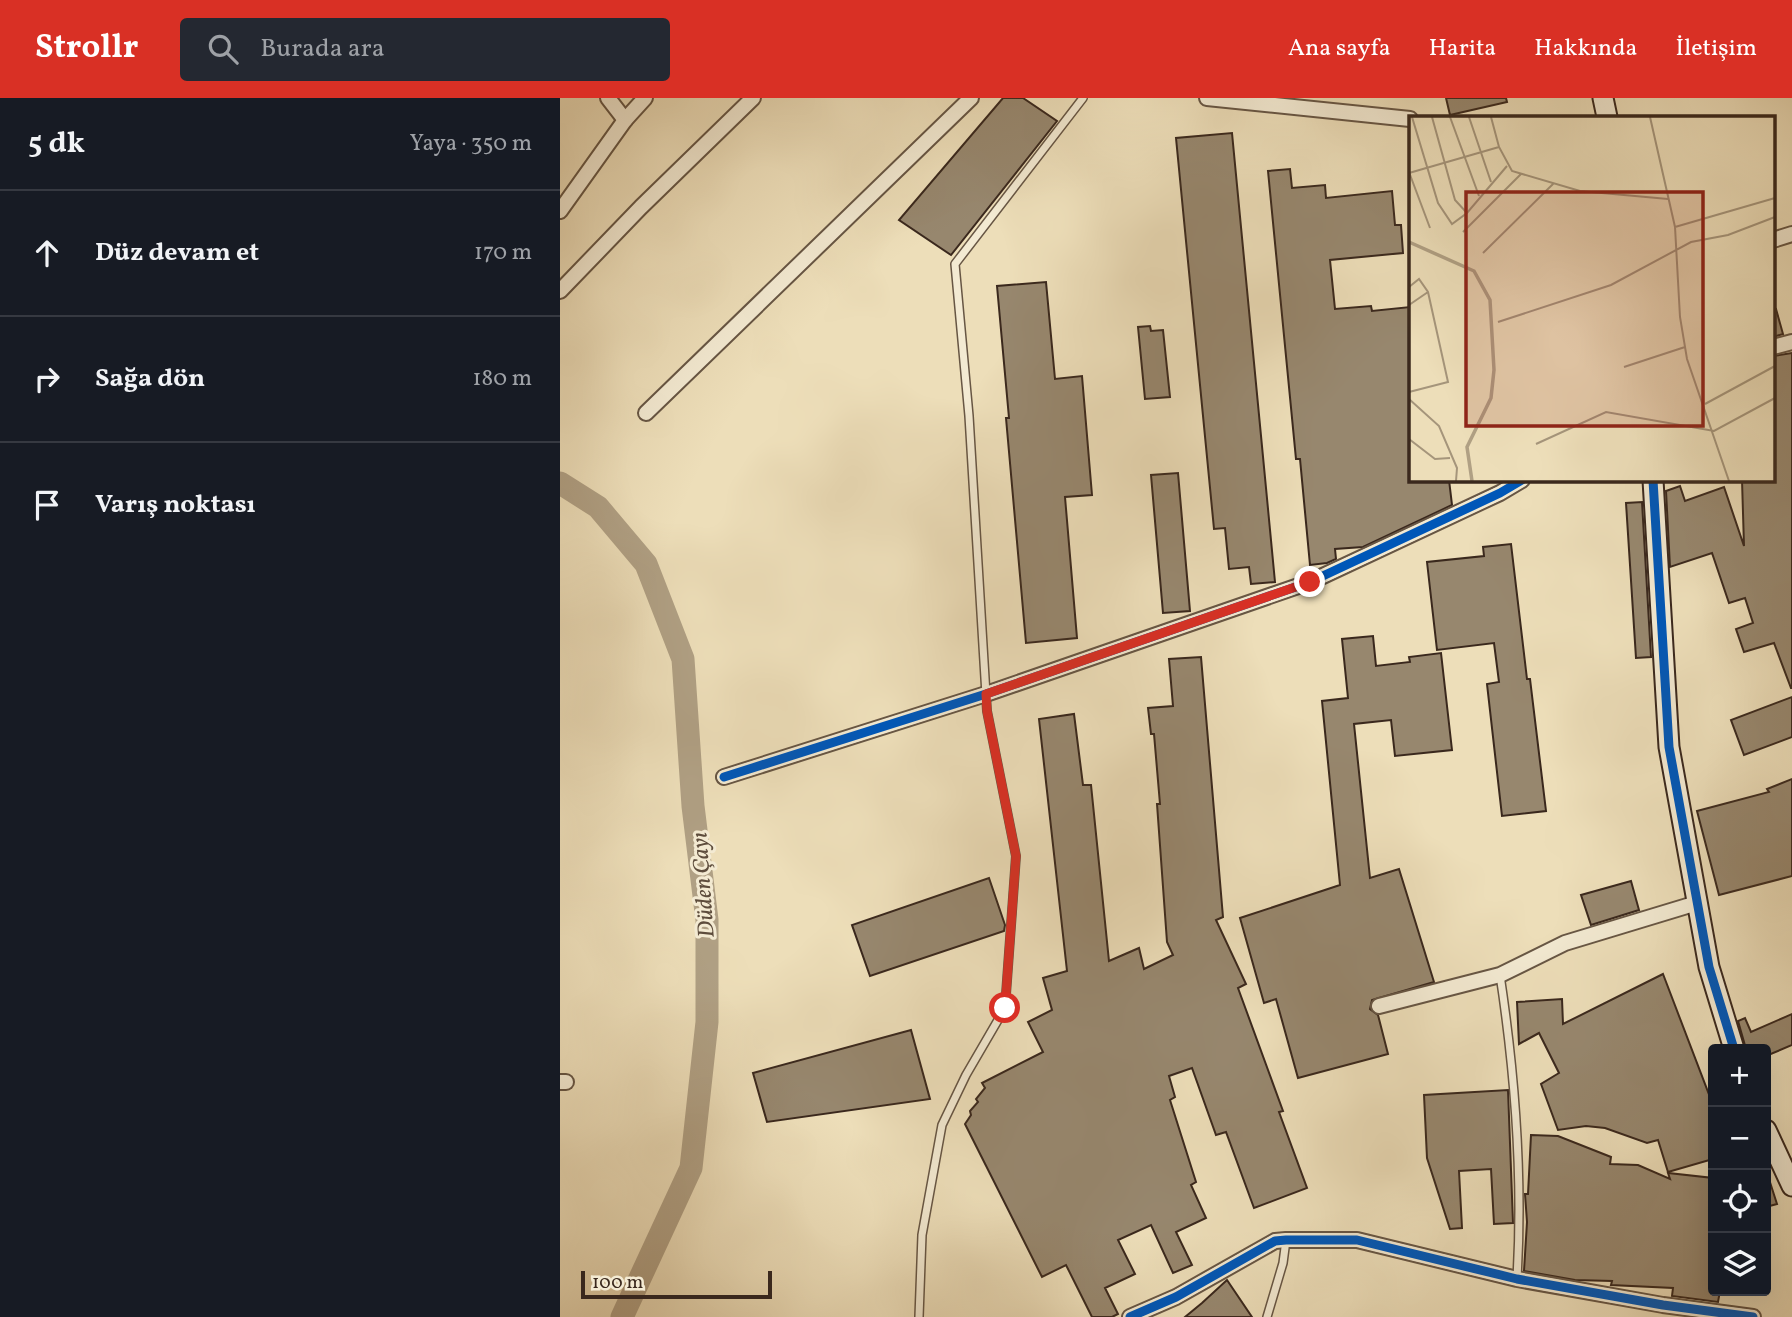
<!DOCTYPE html>
<html lang="tr">
<meta charset="utf-8">
<style>
body{margin:0;font-family:Vollkorn,serif;background:#242831;color:#f1f3f6}
.controls{position:absolute;right:21px;bottom:21px;display:grid;overflow:hidden;border-radius:7px;box-shadow:0 7px 28px #0002}
.controls button{width:63px;height:63px;display:grid;place-items:center;padding:0;border:0;border-bottom:2px solid #363941;background:#171b24;color:#f1f3f6;font:35px sans-serif}
.scale{position:absolute;left:21px;bottom:18px;width:191px;box-sizing:border-box;padding-left:7px;border:4px solid #3a281d;border-top:0;font-size:19px;line-height:24px;white-space:nowrap;color:#3a281d;-webkit-text-stroke:5px #f3ead2;paint-order:stroke}
.stop{position:absolute;width:21px;height:21px;margin:-16px;border:5px solid #d93025;border-radius:50%;background:#fff}
.stop.end{background:#d93025;border-color:#fff;box-shadow:0 2px 7px #0008}
.list{margin:0;padding:0;list-style:none}
h2{display:flex;justify-content:space-between;align-items:center;height:91px;margin:0;padding:0 28px;font-size:30px}
h2 small{font-size:23px;font-weight:400;color:#9ea1a6}
.list li{display:grid;grid-template-columns:46px 1fr auto;gap:21px;align-items:center;box-sizing:border-box;height:126px;padding:0 28px;border-top:2px solid #363941}
.list b{display:block;font-size:26px;white-space:nowrap}
.list em{font-size:23px;font-style:normal;color:#9ea1a6}
.icon{flex:none;width:38px;height:38px;fill:none;stroke:currentColor;stroke-width:2;stroke-linecap:round;stroke-linejoin:round}
.map{position:relative;flex:none;width:1232px;height:1219px;overflow:hidden}
header{display:flex;align-items:center;gap:42px;box-sizing:border-box;height:98px;padding:0 35px;background:#d93025;color:#fff}
header strong{font-size:33px}
nav{display:flex;gap:38px;margin-inline-start:auto;font-size:24px}
.search{width:490px;height:63px;background:#242831;display:flex;align-items:center;gap:18px;box-sizing:border-box;padding:0 24px;border-radius:7px;color:#9ea1a6;font-size:26px}
main{display:flex}
aside{flex:1;background:#171b24}
.map>svg:first-child{display:block}
</style>
<header>
<strong>Strollr</strong>
<div class="search"><svg class="icon" aria-label="search" viewBox="0 0 24 24"><circle cx="10" cy="10" r="6"/><path d="M15 15l6 6"/></svg>Burada ara</div>
<nav><a>Ana sayfa</a><a>Harita</a><a>Hakkında</a><a>İletişim</a></nav>
</header>
<main>
<aside>
<h2>5 dk<small>Yaya · 350 m</small></h2>
<ul class="list">
<li><svg class="icon" aria-label="ahead" viewBox="0 0 24 24"><path d="M12 20V5M6 11l6-6 6 6"/></svg><div><b>Düz devam et</b></div><em>170 m</em></li>
<li><svg class="icon" aria-label="right" viewBox="0 0 24 24"><path d="M7 20v-9h11M14 6l5 5-5 5"/></svg><div><b>Sağa dön</b></div><em>180 m</em></li>
<li><svg class="icon" aria-label="arrive" viewBox="0 0 24 24"><path d="M6 21V4h12l-3 4 3 4H6"/></svg><div><b>Varış noktası</b></div></li>
</ul>
</aside>
<div class="map">
<svg width="1232" height="1219" viewBox="0 0 1232 1219">
<rect width="100%" height="100%" fill="#eddeb9"/>
<filter id="stains"><feTurbulence type="fractalNoise" baseFrequency=".00286" numOctaves="4"/><feColorMatrix values="0 0 0 0 .2 0 0 0 0 .09 0 0 0 0 .02 0 0 0 .5 -.17"/></filter>
<radialGradient id="worn" r=".72"><stop offset=".6" stop-color="#630" stop-opacity="0"/><stop offset="1" stop-color="#630" stop-opacity=".3"/></radialGradient>
<g fill="none" stroke-linecap="round" stroke-linejoin="round">
<path stroke="#b0a084" stroke-width="23" d="M0 385 38 409 86 466 123 561 133 708 147 822V924L131 1070 62 1219"/>
</g>
<g fill="#97876e" stroke="#3a281d" stroke-width="2">
<path d="M443 0H463L497 23 391 157 339 122Z"/>
<path d="M886 0H946L947 4 890 17Z"/>
<path d="M672 35 715 484 691 486 689 469 669 471 665 430 654 431 616 40Z"/>
<path d="M730 71 732 90 765 87 766 100 832 93 835 127H841L843 155 770 162 775 211 811 208 812 213 850 209V382H889L892 407 803 449 775 451 776 461 767 465 750 467 740 361H736L708 73Z"/>
<path d="M486 184 495 281 522 278 532 397 505 399 517 540 466 545 446 320H449L437 188Z"/>
<path d="M1216 211 1223 236 1213 239V212Z"/>
<path d="M590 228 591 233 603 232 610 299 585 301 578 229Z"/>
<path d="M1232 255V590H1231L1214 545 1184 554 1176 531 1193 525 1185 500 1169 505 1152 455 1110 469 1106 393 1120 388 1125 403 1164 389 1184 448 1182 382H1213V258Z"/>
<path d="M618 375 630 513 603 515 591 377Z"/>
<path d="M1082 404 1091 559 1076 560 1066 405Z"/>
<path d="M951 446 967 581H970L986 713 942 718 927 586 939 584 934 545 877 552 867 464 924 458 923 449Z"/>
<path d="M813 538 816 568 850 564 849 559 881 555 892 652 835 658 831 622 794 626 810 780 839 771 874 884 812 902 810 911 818 917 828 956 738 980 716 901 704 905 680 820 780 787 762 603 788 600 782 541Z"/>
<path d="M641 559 663 819 656 822 686 886 678 890 723 1013 719 1014 747 1090 694 1110 666 1034 656 1037 632 970 609 978 615 999 610 1002 636 1084 631 1087 646 1120 616 1134 632 1167 613 1175 591 1127 558 1142 575 1176 545 1190 558 1216 552 1219H532L506 1167 482 1179 405 1026 411 1017 410 1013 418 1004 416 1001 425 990 422 985 483 954 468 924 492 912 483 880 507 873 479 621 514 616 523 687H531L549 863 579 850 584 871 613 857 607 844 597 706H600L594 636H591L588 610 613 608 609 561Z"/>
<path d="M1232 599V639L1184 657 1171 622Z"/>
<path d="M1232 681V778L1159 797 1137 713 1209 694 1207 691Z"/>
<path d="M429 780 445 827 444 833 310 878 292 827Z"/>
<path d="M1071 783 1079 812 1031 827 1021 797Z"/>
<path d="M1103 876 1153 1007V1061L1108 1074 1098 1042 1087 1045 1045 1030 1026 1028 998 1032 981 986 999 975 979 935 959 946 957 904 1002 901 1003 926Z"/>
<path d="M1232 916V947L1206 958V951H1186L1178 923 1185 920 1191 934Z"/>
<path d="M351 932 370 1001 207 1024 193 975Z"/>
<path d="M948 992 953 1125 934 1126 931 1071 899 1073 902 1130 890 1131 867 1060 864 997Z"/>
<path d="M971 1037 998 1038 1051 1059 1050 1066 1078 1067 1110 1081 1108 1075 1153 1080V1193H1160L1158 1204 1112 1198 1113 1190 1051 1187 1052 1183 1015 1182 964 1173 967 1124 965 1096H968Z"/>
<path d="M1206 1078H1208L1217 1106 1206 1109Z"/>
<path d="M667 1182 692 1219H625L642 1205Z"/>
</g>
<g fill="none" stroke-linecap="round" stroke-linejoin="round">
<g stroke="#675644" stroke-width="10">
<g id="lane">
<path d="M940 877C955 976 963 1080 957 1180"/>
<path d="M359 1219 362 1137 382 1027 406 977 445 910 456 758 427 613 409 318 395 166 523 0"/>
<path d="M707 1219 723 1165 726 1142"/>
</g>
</g>
<g stroke="#675644" stroke-width="18">
<g id="street">
<path d="M48 0 65 22"/>
<path d="M647 0 850 21"/>
<path d="M0 113 65 22 85 0"/>
<path d="M1213 142 1232 136"/>
<path d="M0 193 81 109 193 0"/>
<path d="M1213 249 1232 244"/>
<path d="M86 315 411 0"/>
<path d="M164 679 426 596 750 484 940 395 962 382"/>
<path d="M819 908 940 877 1005 845 1137 805"/>
<path d="M0 984H6"/>
<path d="M570 1219 616 1199 715 1143 726 1142H797L957 1181 1103 1207 1193 1219"/>
</g>
</g>
<g stroke="#3a281d" stroke-width="23">
<g id="secondary">
<path d="M1043 0 1047 19"/>
<path d="M1093 382 1109 649 1149 869 1174 951"/>
<path d="M1206 1032 1232 1088"/>
</g>
</g>
<use href="#lane" stroke="#f3ead2" stroke-width="7"/>
<use href="#street" stroke="#f3ead2" stroke-width="14"/>
<use href="#secondary" stroke="#f3ead2" stroke-width="19"/>
<g stroke="#f3ead2" stroke-width="13">
<g id="cycleway">
<path d="M1093 382 1109 649 1149 869 1174 951"/>
<path d="M164 679 426 596 750 484 940 395 962 382"/>
<path d="M570 1219 616 1199 715 1143 726 1142H797L957 1181 1103 1207 1193 1219"/>
</g>
</g>
<use href="#cycleway" stroke="#0057b8" stroke-width="9"/>
</g>
<g fill="none" stroke-linecap="round" stroke-linejoin="round">
<path stroke="#d93025" stroke-width="9" d="M445 910 456 758 427 613 426 596 750 484"/>
</g>
<g text-anchor="middle" stroke-width="6" stroke-linejoin="round" paint-order="stroke">
<g font-size="23" font-style="italic" fill="#5d4c3c" stroke="#f3ead2">
<text transform="translate(142 787) rotate(-94)" y="8">Düden Çayı</text>
</g>
</g>
<g transform="translate(849 18)">
<rect width="366" height="366" fill="#eddeb9"/>
<path fill="none" stroke="#b0a084" stroke-width="3.5" d="M0 126 65 155 81 184 85 254 82 282 58 331 63 365"/>
<path fill="none" stroke="#a5957b" stroke-width="2" d="M3 1 29 87 43 108 58 97 98 50M23 1 46 84 58 97M41 1 70 80M60 1 82 66M82 1 90 31 103 55 171 75 259 83M241 1 266 111 271 201 278 243 320 365M0 56 21 112M0 57 90 31M266 111 366 82M54 116 112 58M74 137 145 67M0 171 10 163 19 176 39 266 0 276M0 189 19 176M89 206 202 169 282 126 319 119 366 101M215 251 276 231M0 283 30 310 48 352 47 365M296 288 366 250M0 323 26 343 41 342M127 328 197 296 305 315 366 282"/>
<path fill="#8f2418" fill-opacity="0.15" stroke="#8f2418" stroke-width="3.5" d="M57 76H294V310H57Z"/>
<rect width="366" height="366" fill="none" stroke="#3a281d" stroke-width="3.5"/>
</g>
<rect width="100%" height="100%" filter="url(#stains)"/>
<rect width="100%" height="100%" fill="url(#worn)"/>
</svg>
<div class="controls">
<button>+</button>
<button>−</button>
<button><svg class="icon" aria-label="locate" viewBox="0 0 24 24"><circle cx="12" cy="12" r="6"/><path d="M12 2v4M12 18v4M2 12h4M18 12h4"/></svg></button>
<button><svg class="icon" aria-label="layers" viewBox="0 0 24 24"><path d="M12 4l9 5-9 5-9-5zM3 14l9 5 9-5"/></svg></button>
</div>
<div class="scale">100 m</div>
<div class="stop" style="left:445px;top:910px"></div>
<div class="stop end" style="left:750px;top:484px"></div>
</div>
</main>
